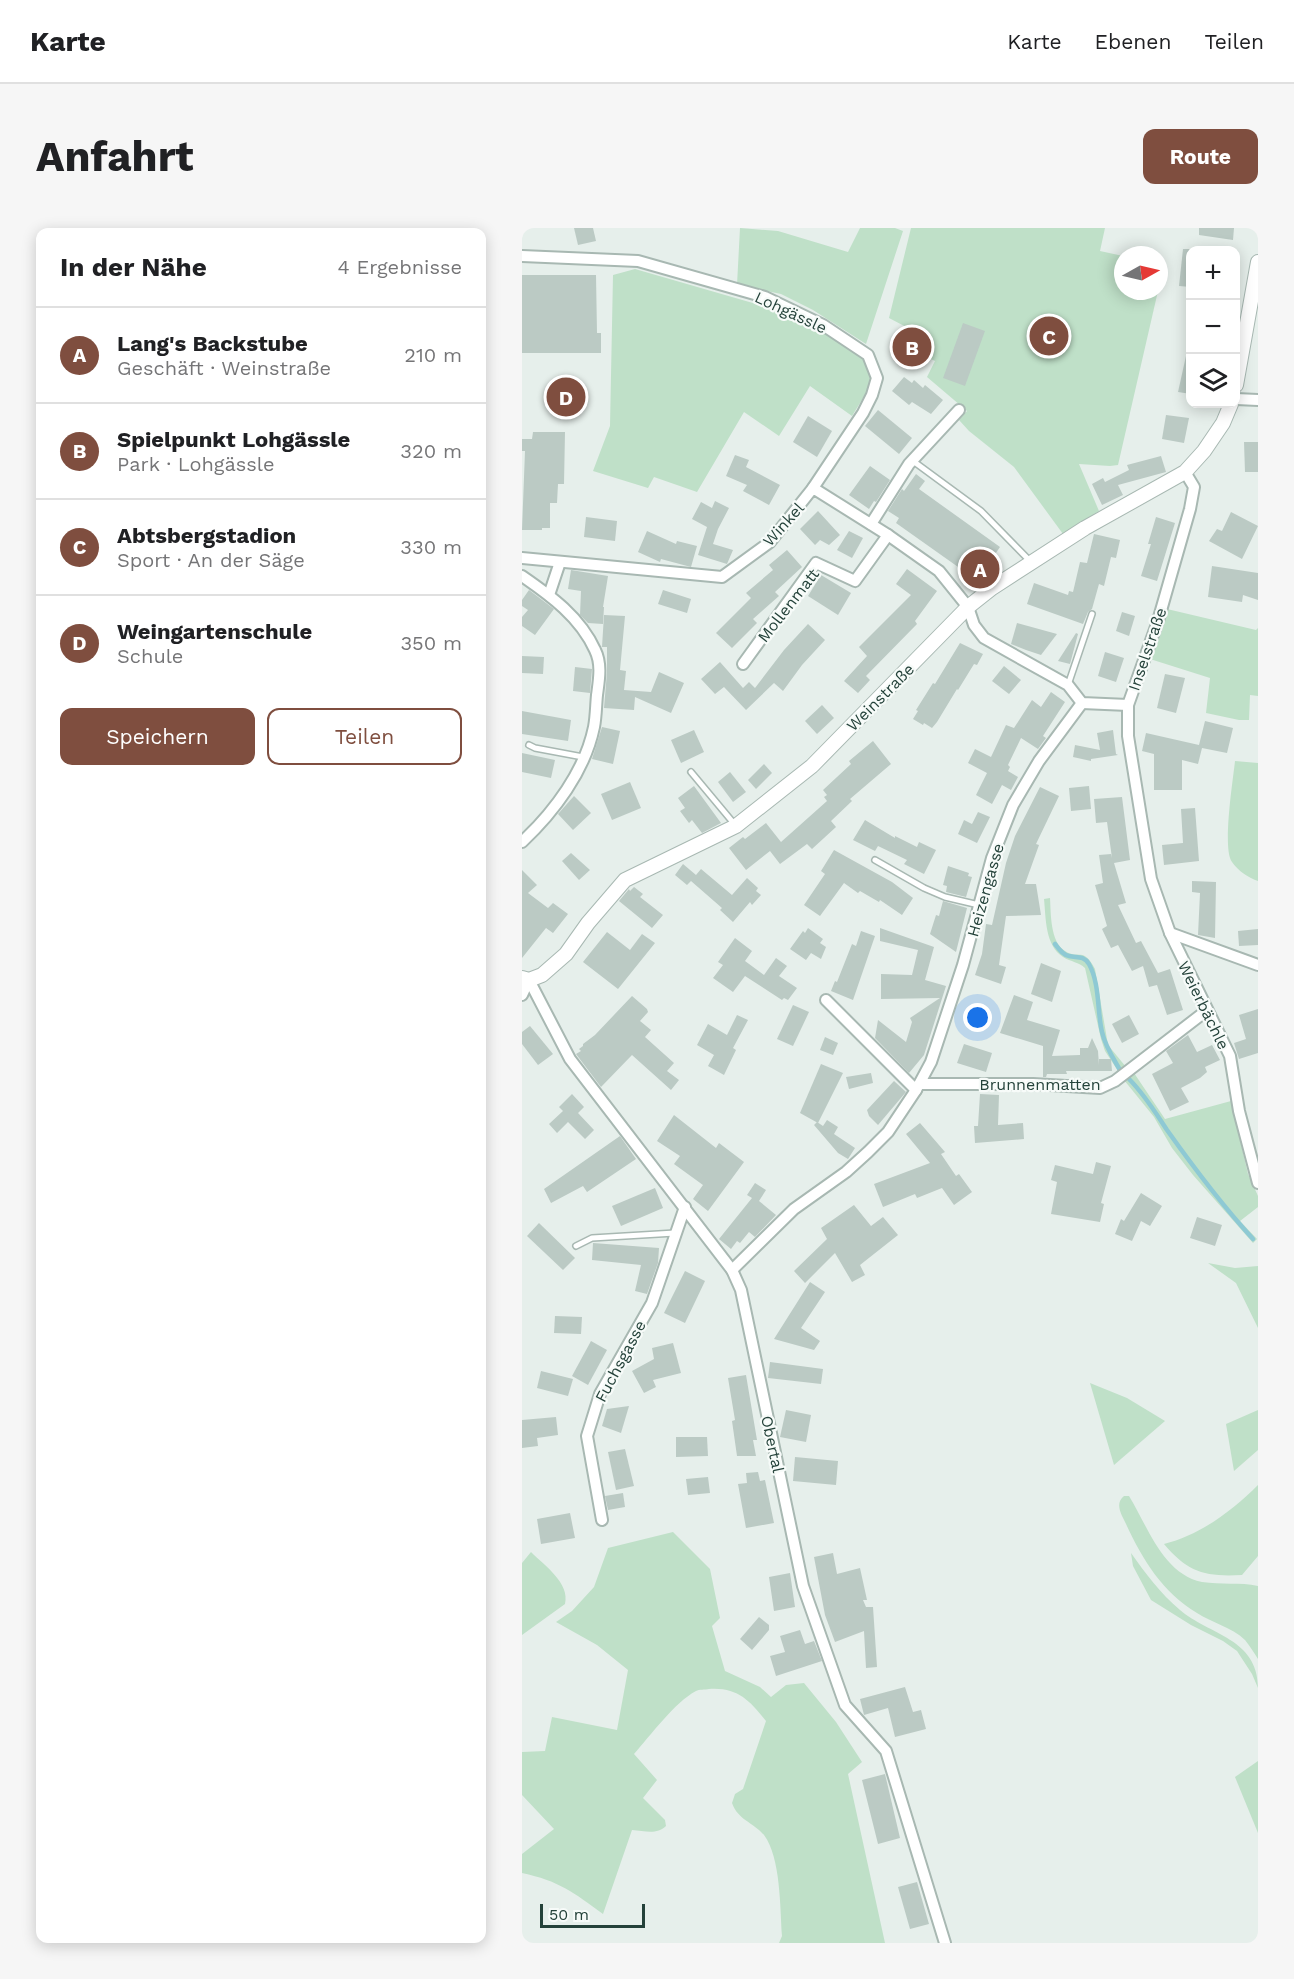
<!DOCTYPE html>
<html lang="de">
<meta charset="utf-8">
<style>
body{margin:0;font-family:"Work Sans",sans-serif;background:#f6f6f6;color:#202124}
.controls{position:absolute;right:18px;top:18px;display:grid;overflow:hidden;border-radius:12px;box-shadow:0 3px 15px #0003}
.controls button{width:54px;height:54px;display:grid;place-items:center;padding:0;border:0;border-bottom:2px solid #e0e0e0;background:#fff;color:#202124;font:30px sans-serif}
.compass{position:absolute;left:592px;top:18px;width:54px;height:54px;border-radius:50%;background:#fff;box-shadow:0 3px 15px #0003;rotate:82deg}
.scale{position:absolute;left:18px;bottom:15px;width:105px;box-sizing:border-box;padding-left:6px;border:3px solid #24423a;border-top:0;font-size:16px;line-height:21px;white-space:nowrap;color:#24423a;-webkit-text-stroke:4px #f7fbf9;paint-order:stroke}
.you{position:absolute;left:456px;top:790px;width:21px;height:21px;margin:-15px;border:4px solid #fff;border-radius:50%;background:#1a73e8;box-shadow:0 0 0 9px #1a73e833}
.badge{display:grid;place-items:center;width:39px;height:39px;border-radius:50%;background:#7f4e3f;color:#fff;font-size:20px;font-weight:700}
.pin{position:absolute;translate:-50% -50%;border:3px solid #fff;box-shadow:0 2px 6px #0006}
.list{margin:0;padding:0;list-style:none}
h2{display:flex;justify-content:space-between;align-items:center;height:78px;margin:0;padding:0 24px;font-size:26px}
h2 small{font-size:20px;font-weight:400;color:#757577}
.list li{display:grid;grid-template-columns:39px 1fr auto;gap:18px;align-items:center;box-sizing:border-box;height:96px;padding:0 24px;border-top:2px solid #e0e0e0}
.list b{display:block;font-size:22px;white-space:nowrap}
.list p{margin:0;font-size:20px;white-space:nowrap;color:#757577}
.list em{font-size:20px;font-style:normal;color:#757577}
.actions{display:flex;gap:12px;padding:18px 24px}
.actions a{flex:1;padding:14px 0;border:2px solid #7f4e3f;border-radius:12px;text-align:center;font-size:21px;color:#7f4e3f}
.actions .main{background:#7f4e3f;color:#fff}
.icon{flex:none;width:33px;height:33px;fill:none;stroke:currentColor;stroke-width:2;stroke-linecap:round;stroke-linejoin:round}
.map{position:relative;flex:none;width:736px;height:1715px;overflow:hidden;border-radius:12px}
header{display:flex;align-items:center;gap:36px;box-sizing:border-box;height:84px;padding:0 30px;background:#fff;border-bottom:2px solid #e0e0e0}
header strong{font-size:28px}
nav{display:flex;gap:33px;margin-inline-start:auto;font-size:21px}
.intro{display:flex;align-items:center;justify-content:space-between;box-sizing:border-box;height:144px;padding:0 36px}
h1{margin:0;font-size:42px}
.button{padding:15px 27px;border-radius:12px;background:#7f4e3f;color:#fff;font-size:21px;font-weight:700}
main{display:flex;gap:36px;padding:0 36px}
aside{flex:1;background:#fff;border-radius:12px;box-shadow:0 3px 15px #0003}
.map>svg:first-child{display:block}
</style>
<header>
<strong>Karte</strong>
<nav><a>Karte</a><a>Ebenen</a><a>Teilen</a></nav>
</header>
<div class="intro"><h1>Anfahrt</h1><a class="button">Route</a></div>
<main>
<aside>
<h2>In der Nähe<small>4 Ergebnisse</small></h2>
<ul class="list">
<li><span class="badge">A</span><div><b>Lang's Backstube</b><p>Geschäft · Weinstraße</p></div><em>210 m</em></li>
<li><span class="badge">B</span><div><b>Spielpunkt Lohgässle</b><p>Park · Lohgässle</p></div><em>320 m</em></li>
<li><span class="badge">C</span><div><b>Abtsbergstadion</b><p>Sport · An der Säge</p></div><em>330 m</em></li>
<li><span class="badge">D</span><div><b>Weingartenschule</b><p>Schule</p></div><em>350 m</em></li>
</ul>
<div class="actions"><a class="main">Speichern</a><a>Teilen</a></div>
</aside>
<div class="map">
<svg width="736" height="1715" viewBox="0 0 736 1715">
<rect width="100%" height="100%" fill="#e6efeb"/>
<g fill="#bfe0c8">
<path d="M218 0 256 3 326 24 338 0H373L381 3 344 116 291 82 259 66 215 57Z"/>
<path d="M389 0H583L578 23 601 28V63H636L596 237 588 238 557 236 577 283 541 306 492 239 447 203 437 192 445 183 405 149 413 133 398 126 391 140 373 131 388 101 367 90Z"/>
<path d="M113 41 262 84 293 99 333 125 346 134 350 146 346 162 330 188 288 158 257 208 222 184 175 264 132 249 126 260 71 243 88 198 91 47Z"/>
<path d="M645 381 734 402 736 400V468L728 467 727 492H717L684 485 688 450 628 431Z"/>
<path d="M713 533 736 535V653C727 650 716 643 710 634 700 621 711 552 713 533Z"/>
<path d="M528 670C529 685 528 714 543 723 557 732 561 718 573 741L586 817 604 839 598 846 583 823 579 811 563 740C557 734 549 734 541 729 523 717 524 691 522 671Z"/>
<path d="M612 845 643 891 709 873 726 946 736 968V979L718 993 735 1011 731 1015 671 947 650 920 632 889 602 852Z"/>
<path d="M686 1035 713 1040 736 1038V1100L714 1055Z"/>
<path d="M568 1155 605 1170 643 1193 592 1237Z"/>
<path d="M736 1182V1222L712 1243 704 1196Z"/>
<path d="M736 1257V1328L720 1347C682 1349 666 1344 642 1316 678 1307 710 1283 736 1257Z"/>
<path d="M602 1268H607C626 1299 641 1346 680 1354 699 1357 718 1354 736 1358V1431C732 1425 728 1418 723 1412 710 1399 690 1395 675 1385 641 1365 620 1331 604 1296 600 1287 592 1276 602 1268Z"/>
<path d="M151 1304 188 1341 198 1390 190 1398 203 1443 238 1459 249 1469 264 1457 282 1455 314 1494 340 1534 326 1546 363 1715H257L260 1708C258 1680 259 1630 242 1607 231 1594 216 1592 210 1575L213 1566 221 1561 244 1493C228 1473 216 1459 187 1461 183 1462 177 1461 174 1463 153 1474 128 1508 112 1526L135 1552 121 1570 143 1592 144 1598C135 1607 123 1603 110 1602L81 1686C51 1664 37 1653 0 1645V1626L32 1601 0 1567V1524L23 1523 30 1489 95 1502 106 1442 75 1417 34 1394 50 1383 72 1359 86 1320Z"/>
<path d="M9 1324C23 1338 48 1355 43 1376L0 1407V1335Z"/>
<path d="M609 1325C624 1346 638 1365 658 1382 687 1407 736 1410 736 1460L730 1446 715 1423 701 1413 669 1397 629 1372 611 1338Z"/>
<path d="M736 1533V1605L713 1549Z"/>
</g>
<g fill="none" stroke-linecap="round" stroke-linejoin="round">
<g stroke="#8ec9d4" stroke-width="4.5">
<path d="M533 716C537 721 541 727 547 728 555 730 561 727 567 736 578 756 575 783 580 804 583 818 591 830 598 842"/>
<path d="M607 851C623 867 633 884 645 902 672 940 700 977 731 1011"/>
</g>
</g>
<g fill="#bbcac4">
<path d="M52 0H71L74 13 56 17Z"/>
<path d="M677 0H712L711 12 677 7Z"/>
<path d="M661 21H669V59L657 58Z"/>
<path d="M0 47H74L75 105H79V125H0Z"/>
<path d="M441 95 463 103 443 158 421 150Z"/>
<path d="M664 128 669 129V166L656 164Z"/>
<path d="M382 149 390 155 392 152 401 160 403 157 421 172 409 186 390 174 387 177 370 163Z"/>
<path d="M356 182 390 210 377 226 343 198Z"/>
<path d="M644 187 667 190 662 215 640 211Z"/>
<path d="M286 188 310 203 295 229 271 214Z"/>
<path d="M11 204H43L42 256H36L35 275H28V300H20V302H0L3 223H0V211H10Z"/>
<path d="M722 214H736V244H723Z"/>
<path d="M213 227 227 232 224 239 258 257 247 277 221 263 225 257 204 248Z"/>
<path d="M639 228 644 244 596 257 601 267 580 277 570 256 581 250 583 254 607 242 605 237Z"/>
<path d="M348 238 368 252 354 274 352 273 347 281 327 267Z"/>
<path d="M394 246 403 253 397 261 478 319 458 348 449 342 446 346 374 295 377 290 366 283 380 261 382 263Z"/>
<path d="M193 273 207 280 196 301 191 316 211 322 205 336 176 327 185 299 170 291 179 274 190 280Z"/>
<path d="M296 283 318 307 307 317 298 312 293 317 278 301Z"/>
<path d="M709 284 736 298 720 331 687 313 695 301 700 303Z"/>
<path d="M64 289 95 293 93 313 62 309Z"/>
<path d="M634 289 653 295 635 353 619 348 629 316H626Z"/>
<path d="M125 303 154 316 155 313 175 318 169 339 139 331 138 334 116 324Z"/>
<path d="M327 303 341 310 330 330 315 322Z"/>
<path d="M572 306 598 312 594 330 589 329 582 358 577 356 570 381 566 384 561 396 505 376 512 355 546 367 547 363 551 364 558 334 565 335Z"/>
<path d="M265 322 280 339 253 364 257 368 231 391 235 395 210 420 194 405 229 370 224 365 251 342 247 337Z"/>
<path d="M690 338 736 345V372L721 367 720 374 686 369Z"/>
<path d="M385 341 415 363 393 393 395 396 344 448 348 452 336 465 322 453 345 428 337 419 389 367 374 356Z"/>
<path d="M49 342 86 348 81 379H82L81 396 66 395 58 387 59 363 46 361Z"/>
<path d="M299 347 329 365 316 387 286 368Z"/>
<path d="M7 362 32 381 13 407 0 398V389L6 382 0 378V372Z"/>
<path d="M141 362 169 371 165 385 136 376Z"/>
<path d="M600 384 613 388 607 408 594 403Z"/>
<path d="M82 387 103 388 98 442 104 443 102 462 129 464 137 444 162 455 149 485 113 469 112 482 82 480 85 444V419H80Z"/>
<path d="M495 395 535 406 519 427 504 422 489 416Z"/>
<path d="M286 396 303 412 280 437 261 463 252 455 224 482 202 459 193 466 179 451 198 434 221 460 227 454 233 460 262 422Z"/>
<path d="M554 405 556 406 548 436 536 433Z"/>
<path d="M438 415 461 426 455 437 452 436 436 462 435 461 415 494 410 500 402 495 401 497 391 491 396 483 394 482 411 455 413 456Z"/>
<path d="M583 424 602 430 594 454 576 448Z"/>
<path d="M0 428 22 429 21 446 0 445Z"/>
<path d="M482 438 499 452 487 466 470 453Z"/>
<path d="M53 439 70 441 68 465 51 463Z"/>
<path d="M643 446 663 450 654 485 635 480Z"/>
<path d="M529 464 543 474 521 508 524 510 516 521 499 510 486 537 488 539 486 543 496 549 489 562 480 557 470 576 454 567 465 545 446 535 453 521 469 529 484 497 492 500 510 472 519 479Z"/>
<path d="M300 477 312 490 295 506 283 493Z"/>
<path d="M0 483 49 492 46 513 0 506Z"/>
<path d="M683 493 711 500 705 525 680 520 676 536 660 532V562H632V526L620 523 624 505 677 517Z"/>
<path d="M80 499 98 503 91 536 70 531Z"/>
<path d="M172 502 182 524 159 535 149 512Z"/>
<path d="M591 502 594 526 596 527 569 531V533L551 529 553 517 578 522 575 505Z"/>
<path d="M351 513 369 536 328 571 330 573 309 593 314 599 290 621 285 616 258 636 248 623 224 642 207 620 221 609 223 611 244 595 259 614 305 573 302 569 305 567 301 562 329 536 327 533Z"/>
<path d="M0 525 33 532 29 550 0 544Z"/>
<path d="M242 536 250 545 234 561 226 552Z"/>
<path d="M208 544 224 564 211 574 196 554Z"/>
<path d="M108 554 119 580 90 592 79 566Z"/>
<path d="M172 558 199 595 180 605 170 592 167 595 158 583 163 580 156 570Z"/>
<path d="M567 558 569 581 549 583 547 560Z"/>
<path d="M518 559 537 568 514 616 517 617 503 656H514L519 687 484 688 477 737 484 739 479 756 453 747 460 726 464 696 470 697 484 635 493 608Z"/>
<path d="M52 568 69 585 51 602 36 586Z"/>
<path d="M600 569 608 632 592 635 604 675 596 677 614 715 619 713 636 745 648 741 661 782 645 787 635 757 627 759 621 738 610 743 596 717 589 720 580 701 585 698 573 657 581 655 577 627 589 626 590 630 585 594 574 595 572 571Z"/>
<path d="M673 580 677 633 642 637 640 617 661 615 659 581Z"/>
<path d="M456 584 468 589 455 615 436 606 442 592 450 596Z"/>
<path d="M343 592 373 610V608L395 619 397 614 414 622 402 646 382 636 385 632 356 618 353 623 331 612Z"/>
<path d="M312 622 370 654 391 670 380 687 358 672 357 674 338 663 336 665 322 655 298 688 282 677 303 646 299 643Z"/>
<path d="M49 625 68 642 57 652 40 633Z"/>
<path d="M161 636 174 647 179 641 210 667 225 650 236 660 234 663 239 667 230 677 228 674 211 694 198 682 200 680 169 653 165 657 153 647Z"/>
<path d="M426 638 447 645 446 648 450 649 444 669 424 664 425 658 421 657Z"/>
<path d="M0 642 15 657 6 665 26 680 31 675 46 686 31 705 24 700 0 730Z"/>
<path d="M670 653 694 654 693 710 676 707 678 665 670 664Z"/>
<path d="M112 659 121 666 118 669 141 687 130 700 97 673 107 661 108 663Z"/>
<path d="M421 673 445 680 434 724 408 706 414 687 417 688Z"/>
<path d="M286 700 301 711 298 715 304 719 299 731 289 725 284 732 268 721 281 703 283 705Z"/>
<path d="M358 700 412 719 403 752 424 758 402 827 387 845 353 810 356 792 384 814 390 794 388 790 418 770 359 771V746L390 747 396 722 358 713Z"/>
<path d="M736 701V717L717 718 716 703Z"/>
<path d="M339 703 353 708 331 772 309 763 313 753 315 754 330 716 334 718Z"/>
<path d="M85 704 108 722 120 706 133 715 96 761 61 734Z"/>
<path d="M213 710 230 723 223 733 242 747 254 730 265 738 257 748 275 760 266 772 262 770 260 772 223 748 211 764 191 750 201 737 196 734Z"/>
<path d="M519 735 539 743 530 774 509 766Z"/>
<path d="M492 767 511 774 505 792 538 802 530 828 558 827V820H566L570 810 576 823 577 837V831H589L590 843H544L545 846H525L524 849H521V818L478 805Z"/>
<path d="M110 768 125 781 126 784 118 793 129 802 123 809 152 835 145 843 157 852 149 862 110 827 79 859 54 826 59 823 57 821 61 818V816L73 807Z"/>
<path d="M271 777 287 784 271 818 255 811Z"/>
<path d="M736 781V825L717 831 712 815 724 811 717 787Z"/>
<path d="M215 787 226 792 211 820 214 822 202 847 186 838 192 827 175 817 186 796 205 807Z"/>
<path d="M607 787 617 806 600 815 590 796Z"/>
<path d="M8 798 31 826 16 837 0 816V804Z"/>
<path d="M666 807 675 824 690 817 698 832 683 839 685 844 678 850 659 860 667 874 648 883 630 846 651 835 644 823Z"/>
<path d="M303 809 316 815 311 827 298 822Z"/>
<path d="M442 816 470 825 464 844 435 835Z"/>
<path d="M299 836 321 845 296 895 278 885Z"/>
<path d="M349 845 351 855 327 861 324 849Z"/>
<path d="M372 853 384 864 356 897 347 888 345 882Z"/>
<path d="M50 866 62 879 56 885 72 902 63 911 46 894 35 905 27 896 41 883 37 879Z"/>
<path d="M458 866 477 867 476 897 501 895 502 911 453 915 452 898H456Z"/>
<path d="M152 887 194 920 197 915 222 934 186 983 171 971 181 957 152 936 158 928 135 913Z"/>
<path d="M305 892 316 899 312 906 333 920 326 931 316 925 292 897 295 894 301 898Z"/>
<path d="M398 895 423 924 419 926 434 948 437 946 450 964 432 977 420 960 395 970 393 966 361 979 352 956 408 935 384 906Z"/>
<path d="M98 908 114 931 65 964 61 958 29 975 22 961Z"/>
<path d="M574 934 589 938 579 975 582 976 578 994 529 986 535 954 529 952 533 937 571 946Z"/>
<path d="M233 955 244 962 237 973 254 987 233 1009 227 1004 218 1015 215 1013 209 1021 197 1011 230 970 225 967Z"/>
<path d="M133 960 141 980 99 998 90 978Z"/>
<path d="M619 965 640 978 628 998 619 993 610 1013 593 1006 599 991 602 993Z"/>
<path d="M332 977 349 998 361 989 376 1007 338 1037 343 1047 330 1054 313 1025 283 1055 272 1043 305 1011 299 1000Z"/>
<path d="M675 989 700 997 693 1018 668 1010Z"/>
<path d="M17 995 53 1030 41 1042 5 1008Z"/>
<path d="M71 1015 137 1020 136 1035 125 1066 113 1063 119 1037 70 1032Z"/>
<path d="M163 1043 183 1053 163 1095 142 1085Z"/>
<path d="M288 1054 303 1064 279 1100 298 1113 292 1122 252 1111Z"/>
<path d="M33 1088 60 1089 59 1106 32 1105Z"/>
<path d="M69 1113 85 1122 66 1157 50 1148Z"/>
<path d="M151 1115 159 1145 131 1152 134 1159 122 1165 110 1143 132 1131 130 1120Z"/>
<path d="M248 1134 301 1141 299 1156 246 1150Z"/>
<path d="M19 1143 51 1151 46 1168 15 1160Z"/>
<path d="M224 1147 235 1212H231L234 1228H215L210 1193 213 1192 206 1150Z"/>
<path d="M107 1178 99 1205 80 1198 85 1181Z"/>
<path d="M264 1182 289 1187 284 1214 258 1209Z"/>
<path d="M34 1189 36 1207 15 1210 16 1218 0 1220V1192Z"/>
<path d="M154 1209H185L186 1228 154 1229Z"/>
<path d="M103 1221 112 1258 94 1262 86 1224Z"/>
<path d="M273 1229 316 1233 314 1257 271 1253Z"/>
<path d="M236 1244 238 1253 243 1252 252 1295 224 1300 216 1256 225 1255 224 1245Z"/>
<path d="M186 1249 188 1265 166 1267 164 1251Z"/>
<path d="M101 1265 103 1279 86 1282 83 1268Z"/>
<path d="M48 1285 53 1310 19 1316 15 1291Z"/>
<path d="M311 1325 315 1346 338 1340 345 1372H341L344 1379H351L355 1439 344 1440 342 1403 313 1414 303 1387 292 1329Z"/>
<path d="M268 1345 273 1379 252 1383 247 1349Z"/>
<path d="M237 1389 247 1397V1402L230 1422 218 1411Z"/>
<path d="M278 1402 283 1416 292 1413 300 1433 254 1448 248 1428 263 1424 258 1408Z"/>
<path d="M383 1459 391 1484 399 1482 404 1501 373 1509 366 1480 342 1487 338 1471Z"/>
<path d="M363 1546 378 1610 356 1616 340 1552Z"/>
<path d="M395 1654 407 1696 388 1701 376 1659Z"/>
</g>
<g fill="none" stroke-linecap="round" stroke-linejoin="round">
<g stroke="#a8b8b2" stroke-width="8">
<g id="service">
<path d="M391 233 459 283 509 334"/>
<path d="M546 457 570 386"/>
<path d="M7 517 13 520 61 529"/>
<path d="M169 544 214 598"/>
<path d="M353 632 402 660 423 669 457 677"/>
<path d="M54 1018 70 1010 153 1005"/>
</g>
</g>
<g stroke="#a8b8b2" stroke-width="14">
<g id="minor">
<path d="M0 28 116 33 243 69 301 97 346 127 355 150 350 167 341 185 291 260"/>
<path d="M714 171 736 172"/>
<path d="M663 244 672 259 668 281 636 393 606 477V508L629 651 648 705 708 828 717 883 736 955"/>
<path d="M349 296 387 236 437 182"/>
<path d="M0 330 200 349 248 314 291 260 366 307 417 343 446 379 452 397 462 410 546 457 560 475 606 477"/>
<path d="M0 348C29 368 58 389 73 422 80 436 77 452 75 467 74 477 74 489 72 499 63 543 32 584 0 614"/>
<path d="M27 367 38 334"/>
<path d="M221 436 294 335 333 353 366 307"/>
<path d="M648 705 736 737"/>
<path d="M7 752 48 831 210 1042 219 1062 281 1358 323 1477 364 1523 423 1715"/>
<path d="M0 767 7 752"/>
<path d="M304 772 394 862"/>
<path d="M398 856H511L578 860 593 853 684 783"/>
<path d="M210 1042 272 981 324 944 346 924 366 904 394 862 409 834 441 737 470 630 491 577 517 533 560 475"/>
<path d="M80 1292 65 1208 78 1166 130 1075 163 979"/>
</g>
</g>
<g stroke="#a8b8b2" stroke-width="16">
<g id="tertiary">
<path d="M714 157 736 34"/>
<path d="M0 750 7 752 20 747 44 726 66 695 103 652 214 598 290 538 446 379 470 360 563 300 663 244 682 223 701 195 709 176"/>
</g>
</g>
<use href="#service" stroke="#fff" stroke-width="5"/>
<use href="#minor" stroke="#fff" stroke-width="10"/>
<use href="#tertiary" stroke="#fff" stroke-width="14"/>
</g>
<g text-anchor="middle" stroke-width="4.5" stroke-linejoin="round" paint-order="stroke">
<g font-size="16" fill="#24423a" stroke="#f7fbf9">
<text transform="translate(269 84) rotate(25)" y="6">Lohgässle</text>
<text transform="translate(261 296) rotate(-48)" y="6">Winkel</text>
<text transform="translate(266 377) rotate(-52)" y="6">Mollenmatt</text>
<text transform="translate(625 421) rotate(-71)" y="6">Inselstraße</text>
<text transform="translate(358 469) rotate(-45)" y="6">Weinstraße</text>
<text transform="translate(463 662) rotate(-74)" y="6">Heizengasse</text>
<text transform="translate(682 777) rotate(64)" y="6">Weierbächle</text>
<text x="518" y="862">Brunnenmatten</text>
<text transform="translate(98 1133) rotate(-62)" y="6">Fuchsgasse</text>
<text transform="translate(251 1216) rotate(78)" y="6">Obertal</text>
</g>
</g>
</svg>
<div class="controls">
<button>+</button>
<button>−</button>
<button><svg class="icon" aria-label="layers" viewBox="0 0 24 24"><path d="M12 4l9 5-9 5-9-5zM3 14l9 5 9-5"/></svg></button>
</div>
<svg class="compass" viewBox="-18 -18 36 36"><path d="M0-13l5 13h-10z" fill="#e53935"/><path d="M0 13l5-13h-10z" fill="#757577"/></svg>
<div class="scale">50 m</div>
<div class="you"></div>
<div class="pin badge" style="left:458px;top:341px">A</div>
<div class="pin badge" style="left:390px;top:119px">B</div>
<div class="pin badge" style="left:527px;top:108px">C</div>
<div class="pin badge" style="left:44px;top:169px">D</div>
</div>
</main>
